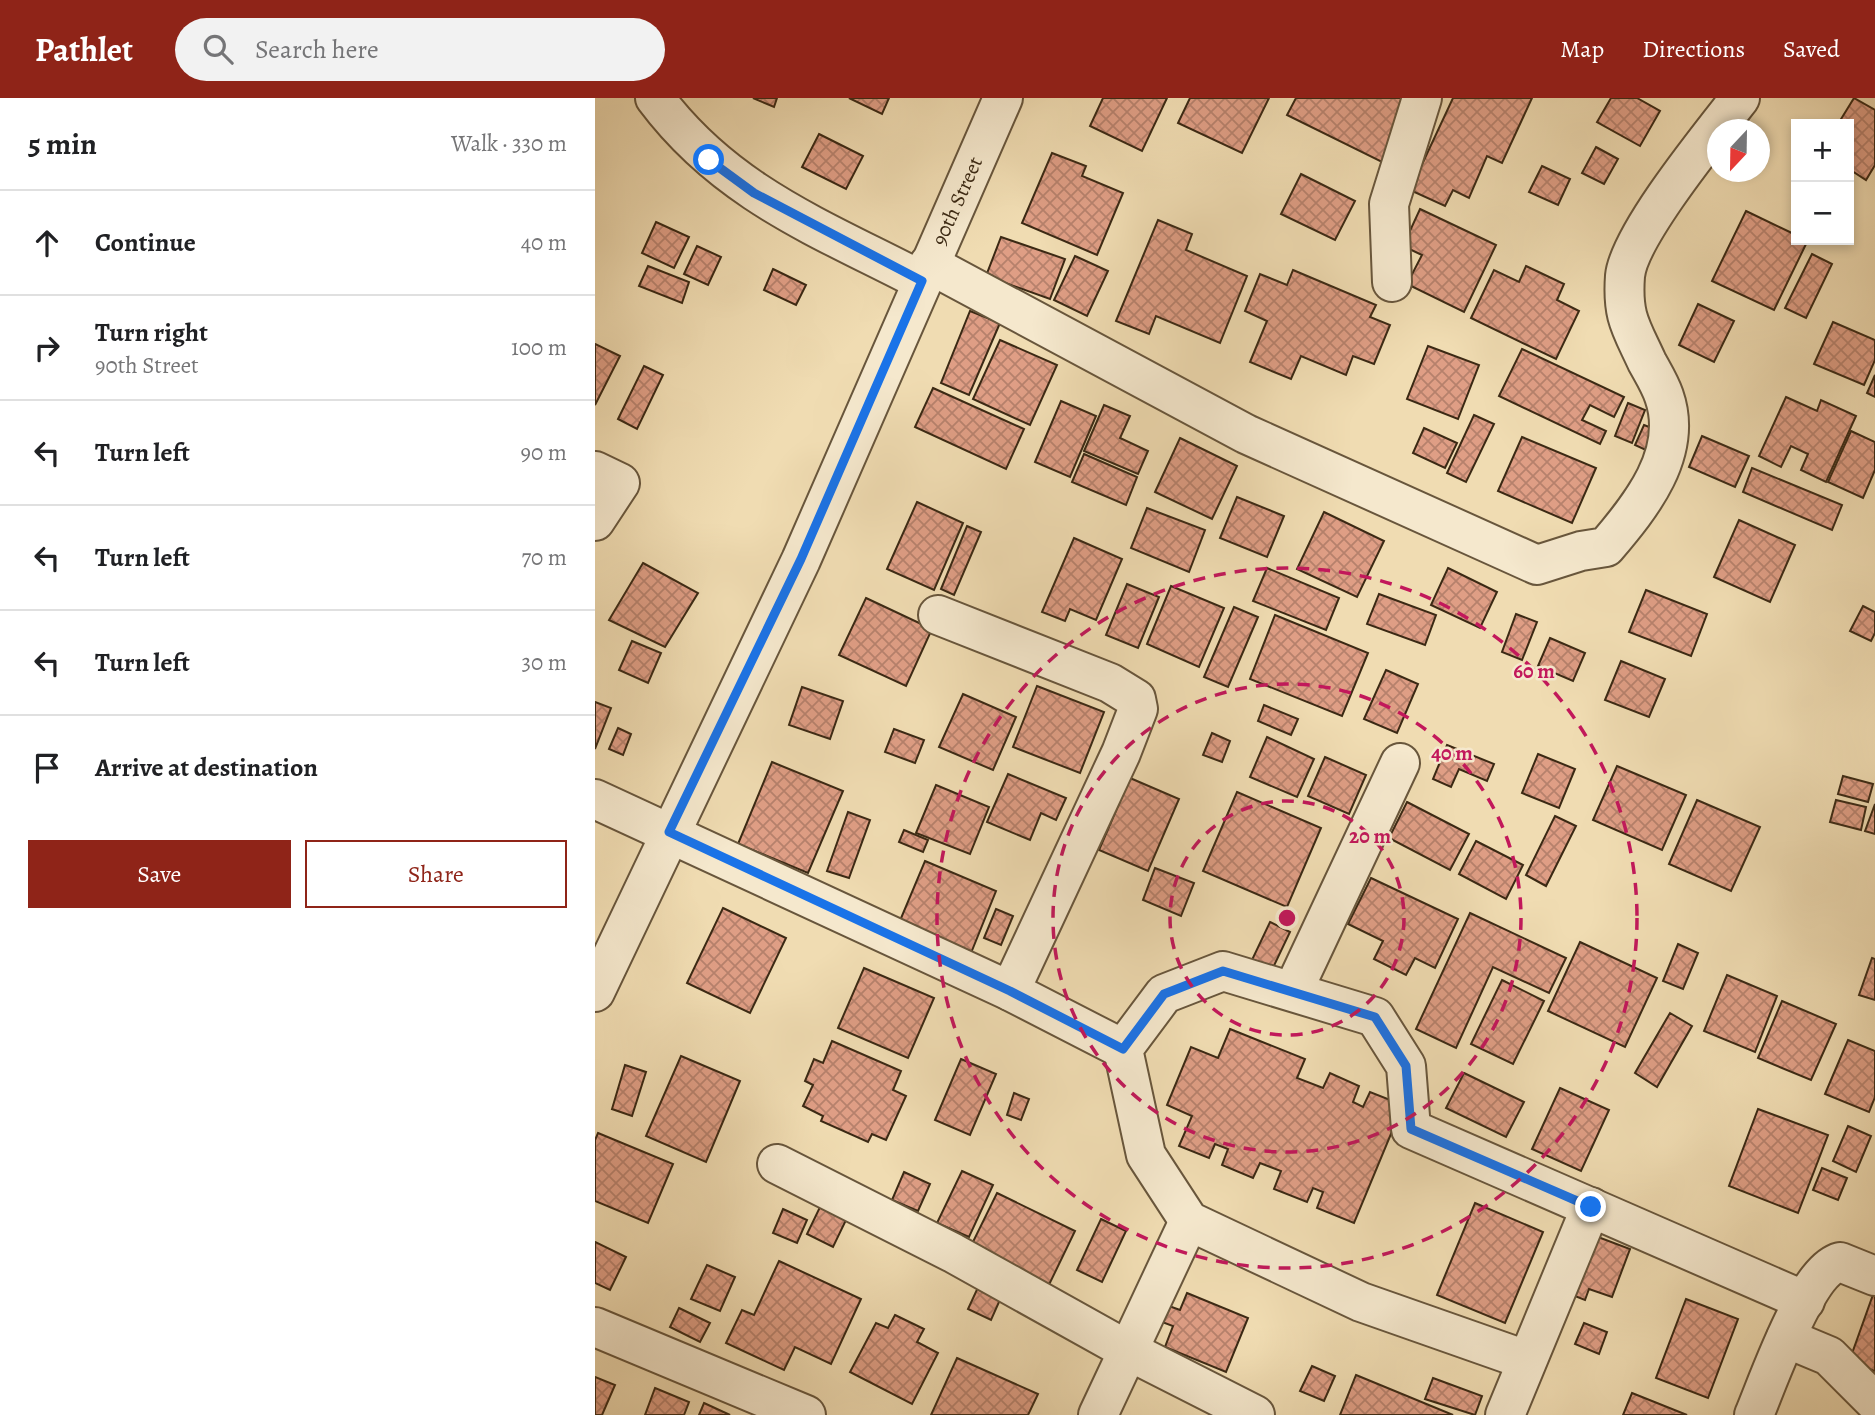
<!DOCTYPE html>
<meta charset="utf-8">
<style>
body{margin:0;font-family:Alegreya,serif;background:#f2f2f2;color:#202124}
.controls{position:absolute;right:21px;top:21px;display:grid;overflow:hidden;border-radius:0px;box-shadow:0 4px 10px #0003}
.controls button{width:63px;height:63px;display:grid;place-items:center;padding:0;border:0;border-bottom:2px solid #e0e0e0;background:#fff;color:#202124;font:35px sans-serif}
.compass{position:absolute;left:1112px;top:21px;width:63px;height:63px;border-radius:50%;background:#fff;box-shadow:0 4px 10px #0003;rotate:202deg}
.stop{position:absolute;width:21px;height:21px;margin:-16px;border:5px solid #1a73e8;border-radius:50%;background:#fff}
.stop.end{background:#1a73e8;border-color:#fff;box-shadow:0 2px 7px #0008}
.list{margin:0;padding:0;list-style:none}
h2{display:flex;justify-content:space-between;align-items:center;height:91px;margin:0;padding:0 28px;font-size:30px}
h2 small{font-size:23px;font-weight:400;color:#757577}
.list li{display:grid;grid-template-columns:46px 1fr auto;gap:21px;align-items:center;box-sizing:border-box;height:105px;padding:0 28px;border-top:2px solid #e0e0e0}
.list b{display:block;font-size:26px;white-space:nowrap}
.list p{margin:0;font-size:23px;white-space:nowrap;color:#757577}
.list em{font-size:23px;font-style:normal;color:#757577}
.actions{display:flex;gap:14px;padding:21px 28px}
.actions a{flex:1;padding:16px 0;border:2px solid #8f2418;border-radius:0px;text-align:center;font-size:24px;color:#8f2418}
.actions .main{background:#8f2418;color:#fff}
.icon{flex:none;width:38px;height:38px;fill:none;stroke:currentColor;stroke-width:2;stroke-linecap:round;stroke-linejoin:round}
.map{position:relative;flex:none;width:1280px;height:1317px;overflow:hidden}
header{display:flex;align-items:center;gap:42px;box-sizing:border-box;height:98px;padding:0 35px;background:#8f2418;color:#fff}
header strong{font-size:33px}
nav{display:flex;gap:38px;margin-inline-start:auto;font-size:24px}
.search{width:490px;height:63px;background:#f2f2f2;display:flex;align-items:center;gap:18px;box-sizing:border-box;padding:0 24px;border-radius:38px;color:#757577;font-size:26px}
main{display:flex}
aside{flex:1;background:#fff}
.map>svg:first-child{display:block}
</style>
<header>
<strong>Pathlet</strong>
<div class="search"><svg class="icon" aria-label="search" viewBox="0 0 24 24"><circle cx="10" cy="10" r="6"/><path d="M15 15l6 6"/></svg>Search here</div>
<nav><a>Map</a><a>Directions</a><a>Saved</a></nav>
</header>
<main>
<aside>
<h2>5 min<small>Walk · 330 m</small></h2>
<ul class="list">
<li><svg class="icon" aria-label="ahead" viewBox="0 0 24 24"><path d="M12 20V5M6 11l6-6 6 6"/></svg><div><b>Continue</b></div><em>40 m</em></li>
<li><svg class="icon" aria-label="right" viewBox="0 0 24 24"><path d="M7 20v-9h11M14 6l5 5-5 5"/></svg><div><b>Turn right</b><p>90th Street</p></div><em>100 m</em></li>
<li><svg class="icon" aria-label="left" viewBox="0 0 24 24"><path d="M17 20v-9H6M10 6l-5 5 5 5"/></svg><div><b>Turn left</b></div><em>90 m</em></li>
<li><svg class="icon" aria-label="left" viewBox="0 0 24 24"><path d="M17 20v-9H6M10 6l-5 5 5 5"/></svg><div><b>Turn left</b></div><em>70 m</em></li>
<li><svg class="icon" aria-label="left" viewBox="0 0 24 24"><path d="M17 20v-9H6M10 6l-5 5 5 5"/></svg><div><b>Turn left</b></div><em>30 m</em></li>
<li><svg class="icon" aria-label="arrive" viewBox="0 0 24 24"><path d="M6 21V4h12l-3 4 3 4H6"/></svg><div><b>Arrive at destination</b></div></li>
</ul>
<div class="actions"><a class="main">Save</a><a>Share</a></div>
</aside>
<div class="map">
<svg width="1280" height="1317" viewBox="0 0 1280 1317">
<defs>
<pattern id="building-cross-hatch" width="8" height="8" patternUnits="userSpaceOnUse" patternTransform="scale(1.75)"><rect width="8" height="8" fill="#df9e85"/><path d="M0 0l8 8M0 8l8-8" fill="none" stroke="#b6816c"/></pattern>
</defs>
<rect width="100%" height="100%" fill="#f0dcb2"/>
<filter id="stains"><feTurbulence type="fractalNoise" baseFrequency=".00286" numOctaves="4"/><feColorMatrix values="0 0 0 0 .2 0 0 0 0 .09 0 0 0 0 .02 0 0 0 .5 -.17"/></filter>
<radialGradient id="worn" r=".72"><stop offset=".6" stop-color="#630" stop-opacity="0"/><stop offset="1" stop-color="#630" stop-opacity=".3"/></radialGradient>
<g fill="url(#building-cross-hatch)" stroke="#3b2914" stroke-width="2">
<path d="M158 0H182L179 9Z"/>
<path d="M254 0H294L287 16Z"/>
<path d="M508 0H572L547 53 495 28Z"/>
<path d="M595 0H674L647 55 583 25Z"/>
<path d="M701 0H818L787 64 692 17Z"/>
<path d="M858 0H937L907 65 892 58 874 100 858 92 850 108 815 92Z"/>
<path d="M1016 0H1042L1065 13 1045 48 1002 24Z"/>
<path d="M1259 0 1280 12V67L1271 82 1254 71V26H1243Z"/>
<path d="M224 36 268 58 251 91 207 69Z"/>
<path d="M1001 49 1023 61 1009 86 987 75Z"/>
<path d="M457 55 491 68 487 78 528 95 502 157 427 125Z"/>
<path d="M947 68 975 81 963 107 934 94Z"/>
<path d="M706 76 760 103 740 142 686 116Z"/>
<path d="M825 111 901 147 869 214 812 186 827 157 808 148Z"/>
<path d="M1151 113 1201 137V142H1213L1179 212 1117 183Z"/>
<path d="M563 122 597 136 591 152 652 178 625 245 561 218 554 236 521 223Z"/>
<path d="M61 124 94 139 79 170 47 155Z"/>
<path d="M406 139 470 161 455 201 391 178Z"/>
<path d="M102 148 126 159 113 187 89 176Z"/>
<path d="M1217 156 1237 166 1211 220 1190 210Z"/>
<path d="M480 158 513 173 492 218 459 202Z"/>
<path d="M53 168 94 184 87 205 44 188Z"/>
<path d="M931 168 969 186 962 202 984 213 961 261 876 220 899 172 924 184Z"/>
<path d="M178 171 211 187 201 207 169 192Z"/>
<path d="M698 172 781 207 775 219 795 227 779 266 758 258 751 277 706 258 696 281 655 264 672 223 650 213 665 176 692 187Z"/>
<path d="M1103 206 1139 223 1119 264 1084 247Z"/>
<path d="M375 213 405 225 374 297 346 285Z"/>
<path d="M1238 224 1280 242V262L1269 287 1219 266Z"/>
<path d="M405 242 462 267 435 327 378 301Z"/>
<path d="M0 246 25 258 0 307Z"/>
<path d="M833 248 884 267 863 321 812 301Z"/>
<path d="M927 251 1029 299 1019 319 995 307 987 322 1011 333 1005 346 904 298Z"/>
<path d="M49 268 68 277 42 331 23 321Z"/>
<path d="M1280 277V299L1272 295Z"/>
<path d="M338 290 429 331 411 371 320 329Z"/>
<path d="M1191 299 1222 313 1226 302 1261 318 1231 384 1206 372 1213 356 1196 348 1186 369 1164 358Z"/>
<path d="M466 303 501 318 475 379 440 364Z"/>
<path d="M1033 305 1050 312 1037 345 1020 338Z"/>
<path d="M509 307 535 318 525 340 553 353 543 376 489 353Z"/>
<path d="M879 317 899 326 871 384 852 375Z"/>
<path d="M1049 327 1062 332 1053 353 1040 347Z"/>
<path d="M829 330 862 345 850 370 818 355Z"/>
<path d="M1256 333 1280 344V372L1268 400 1233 384Z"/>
<path d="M1107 338 1154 358 1140 389 1094 369Z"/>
<path d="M927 339 1001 370 977 425 903 393Z"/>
<path d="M585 340 642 368 617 421 560 394Z"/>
<path d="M489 356 542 379 531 407 477 384Z"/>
<path d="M1157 370 1247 407 1237 432 1148 394Z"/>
<path d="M642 399 689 418 672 459 625 440Z"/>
<path d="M322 404 368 425 339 492 292 471Z"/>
<path d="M552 410 610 432 594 474 536 450Z"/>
<path d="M729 414 789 443 762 499 702 471Z"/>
<path d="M1144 422 1200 447 1175 504 1119 479Z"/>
<path d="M372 428 386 434 359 497 346 491Z"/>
<path d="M479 440 527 461 501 522 475 511 470 523 447 514Z"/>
<path d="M48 465 103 495 70 549 14 522Z"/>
<path d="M672 470 744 500 731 532 658 503Z"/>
<path d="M853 470 902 494 885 530 836 507Z"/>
<path d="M532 486 564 499 543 550 511 537Z"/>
<path d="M576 488 629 510 604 569 552 546Z"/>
<path d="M1051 492 1112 516 1096 558 1034 534Z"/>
<path d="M784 496 841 517 830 547 772 526Z"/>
<path d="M271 500 337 531 311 588 244 557Z"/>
<path d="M1268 508 1280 514V535L1276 543 1255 533Z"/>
<path d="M639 509 663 519 633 589 609 579Z"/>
<path d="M921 516 942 524 927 562 907 554Z"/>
<path d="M680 517 773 555 747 618 655 581Z"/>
<path d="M955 540 990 555 978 583 943 568Z"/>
<path d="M37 543 66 555 53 585 24 572Z"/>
<path d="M1026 563 1070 581 1054 619 1010 602Z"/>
<path d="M791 572 823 586 802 635 769 621Z"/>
<path d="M442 588 509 614 485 675 418 649Z"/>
<path d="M207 589 248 603 235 641 194 627Z"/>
<path d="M368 596 421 619 398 672 344 649Z"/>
<path d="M0 604 16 610 0 651Z"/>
<path d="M669 607 703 621 696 637 663 623Z"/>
<path d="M23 630 36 636 28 657 14 651Z"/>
<path d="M299 631 329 642 320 665 290 654Z"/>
<path d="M617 635 635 643 627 664 608 657Z"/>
<path d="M672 639 719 661 702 699 655 679Z"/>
<path d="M852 647 899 666 892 683 864 671 856 689 838 681Z"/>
<path d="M943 656 980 671 964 710 927 695Z"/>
<path d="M730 659 771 677 754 716 713 698Z"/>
<path d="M177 664 248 693 213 775 143 746Z"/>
<path d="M1022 668 1091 697 1067 752 998 722Z"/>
<path d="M413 676 471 700 461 722 446 715 435 742 392 724Z"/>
<path d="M1248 678 1278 686 1273 704 1243 696Z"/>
<path d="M535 680 584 701 553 773 504 752Z"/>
<path d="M341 687 394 709 375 756 321 735Z"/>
<path d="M642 694 726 730 692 809 608 773Z"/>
<path d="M1102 702 1165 729 1136 793 1074 766Z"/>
<path d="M1241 702 1271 709 1266 732 1235 724Z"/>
<path d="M812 704 874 736 855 772 794 740Z"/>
<path d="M1280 706V736L1270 733Z"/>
<path d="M253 714 275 722 254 780 232 773Z"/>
<path d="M960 718 981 728 951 788 931 777Z"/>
<path d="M309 732 333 742 328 754 304 744Z"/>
<path d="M881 743 928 767 911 801 864 776Z"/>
<path d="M330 763 401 793 376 855 304 825Z"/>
<path d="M560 770 599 785 586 818 548 802Z"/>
<path d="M776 780 863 821 840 870 820 860 811 877 779 861 788 843 753 826Z"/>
<path d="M128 810 191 840 155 915 92 885Z"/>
<path d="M401 811 418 818 406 847 389 840Z"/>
<path d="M875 815 971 860 954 895 898 869 861 950 821 931Z"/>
<path d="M675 824 695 834 676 874 656 864Z"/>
<path d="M985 844 1062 880 1030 949 953 913Z"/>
<path d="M1083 846 1103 855 1088 891 1068 883Z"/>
<path d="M1277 860 1280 861V902L1264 897Z"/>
<path d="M269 870 339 900 313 960 243 930Z"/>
<path d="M1132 877 1182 898 1160 954 1109 933Z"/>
<path d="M907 882 949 903 918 966 876 946Z"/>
<path d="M1187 903 1241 926 1216 982 1163 960Z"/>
<path d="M1075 915 1097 928 1062 989 1040 975Z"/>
<path d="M635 931 710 961 702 980 728 990 735 975 764 988 758 1004 768 1009 775 994 808 1007 759 1125 722 1110 728 1094 718 1090 712 1104 679 1091 686 1073 665 1065 658 1080 627 1067 633 1051 620 1046 614 1060 584 1048 597 1018 572 1007 596 949 623 960Z"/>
<path d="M1253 942 1280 953V999L1274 1014 1230 996Z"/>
<path d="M237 943 306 973 298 992 311 998 291 1042 277 1036 273 1044 226 1023 228 1018 208 1008 218 987 210 983 219 961 228 965Z"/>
<path d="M86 958 145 983 111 1064 51 1038Z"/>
<path d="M366 961 401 976 375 1037 340 1022Z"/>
<path d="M30 967 51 974 37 1018 17 1011Z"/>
<path d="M869 975 929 1004 911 1039 851 1010Z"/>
<path d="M965 990 1014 1012 986 1073 937 1051Z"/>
<path d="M419 995 434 1001 426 1022 412 1017Z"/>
<path d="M1163 1011 1233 1037 1203 1115 1134 1088Z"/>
<path d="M1253 1028 1276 1038 1261 1074 1238 1063Z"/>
<path d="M3 1035 78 1066 53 1125 0 1103V1042Z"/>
<path d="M1227 1070 1252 1080 1243 1102 1218 1092Z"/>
<path d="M367 1073 398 1087 374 1139 342 1125Z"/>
<path d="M309 1074 335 1086 323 1113 297 1102Z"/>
<path d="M402 1095 480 1133 450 1195 372 1156Z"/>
<path d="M880 1105 948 1134 910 1225 842 1197Z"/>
<path d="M225 1109 251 1122 238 1149 212 1136Z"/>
<path d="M188 1111 212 1122 202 1145 178 1135Z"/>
<path d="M506 1121 531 1133 507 1184 482 1172Z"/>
<path d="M995 1136 1035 1151 1017 1199 994 1191 990 1202 972 1195Z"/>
<path d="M0 1144 31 1159 15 1192 0 1185Z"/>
<path d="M184 1163 266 1201 236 1266 200 1249 189 1272 131 1245 147 1212 159 1217Z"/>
<path d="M112 1167 140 1179 125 1213 96 1201Z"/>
<path d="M385 1185 408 1195 396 1222 373 1211Z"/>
<path d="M1280 1191V1273L1254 1264Z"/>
<path d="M592 1195 653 1220 631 1274 570 1249 578 1228 567 1224 574 1208 585 1212Z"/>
<path d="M1091 1201 1143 1221 1113 1300 1061 1280Z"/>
<path d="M84 1210 115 1225 105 1244 75 1229Z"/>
<path d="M300 1217 329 1231 322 1244 343 1255 317 1306 255 1274 281 1225 293 1230Z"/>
<path d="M989 1225 1012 1234 1004 1256 980 1246Z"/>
<path d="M362 1260 443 1296 433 1317H336Z"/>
<path d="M717 1268 740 1278 729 1303 705 1293Z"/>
<path d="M761 1277 858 1317H745Z"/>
<path d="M0 1279 20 1287 7 1317H0Z"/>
<path d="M838 1280 887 1298 880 1317 830 1301Z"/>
<path d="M60 1290 94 1304 89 1317H50Z"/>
<path d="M1037 1295 1092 1317H1028Z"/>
<path d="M109 1305 135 1317H104Z"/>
</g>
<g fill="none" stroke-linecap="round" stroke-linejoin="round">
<g stroke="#68563c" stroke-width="42">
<g id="minor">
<path d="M60 0C131 95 225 130 327 183"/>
<path d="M334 166 651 336 942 467 986 453 1011 449C1046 408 1089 355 1069 298 1065 286 1058 275 1052 264 1036 229 1027 219 1030 178 1034 137 1117 36 1145 0"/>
<path d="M797 184 794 106 827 0"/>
<path d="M0 373 25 385 0 423"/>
<path d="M343 517 515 585 541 601 543 611 526 655 415 893"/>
<path d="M0 701 415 893 528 951"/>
<path d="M698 893 805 665"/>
<path d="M0 894 206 462 408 0"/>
<path d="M182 1066 358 1155 532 1252 660 1317"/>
<path d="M0 1229 211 1317"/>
<path d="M1191 1240 1234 1258 1280 1304"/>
<path d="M931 1262 766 1204 594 1123 551 1057 528 951 569 896 628 873 780 919 811 968 816 1031 1210 1203"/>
<path d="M503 1317 594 1123"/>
<path d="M910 1317 996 1109"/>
<path d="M1159 1317C1173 1284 1211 1173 1245 1164L1280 1178"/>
</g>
</g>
<use href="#minor" stroke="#f5e8cd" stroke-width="38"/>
</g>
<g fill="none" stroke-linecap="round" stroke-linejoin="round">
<path stroke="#1a73e8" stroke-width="9" d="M114 62 159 95 327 183 206 461 74 734 415 893 528 951 569 896 628 873 780 919 811 968 816 1031 996 1109"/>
</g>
<g fill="none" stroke="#c2185b" stroke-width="3.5" stroke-dasharray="12 9">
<circle cx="692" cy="820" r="117"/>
<circle cx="692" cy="820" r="234"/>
<circle cx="692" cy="820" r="350"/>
</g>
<g text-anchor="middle" stroke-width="5" stroke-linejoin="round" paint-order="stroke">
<g font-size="21" fill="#3b2914" stroke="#f5e8cd">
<text transform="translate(362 103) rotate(-66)" y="7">90th Street</text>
</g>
</g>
<circle cx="692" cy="820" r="10" fill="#c2185b" stroke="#f5e8cd" stroke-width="3.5"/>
<g font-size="21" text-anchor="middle" font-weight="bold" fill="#c2185b" stroke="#f5e8cd" stroke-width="5" stroke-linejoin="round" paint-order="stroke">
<text x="939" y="580">60 m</text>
<text x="857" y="662">40 m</text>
<text x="775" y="745">20 m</text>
</g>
<rect width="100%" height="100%" filter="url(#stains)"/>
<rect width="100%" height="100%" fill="url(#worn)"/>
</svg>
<div class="controls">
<button>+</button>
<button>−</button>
</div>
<svg class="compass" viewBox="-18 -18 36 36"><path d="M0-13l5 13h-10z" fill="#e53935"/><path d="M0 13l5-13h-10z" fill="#757577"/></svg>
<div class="stop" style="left:114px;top:62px"></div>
<div class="stop end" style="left:996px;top:1109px"></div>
</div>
</main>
